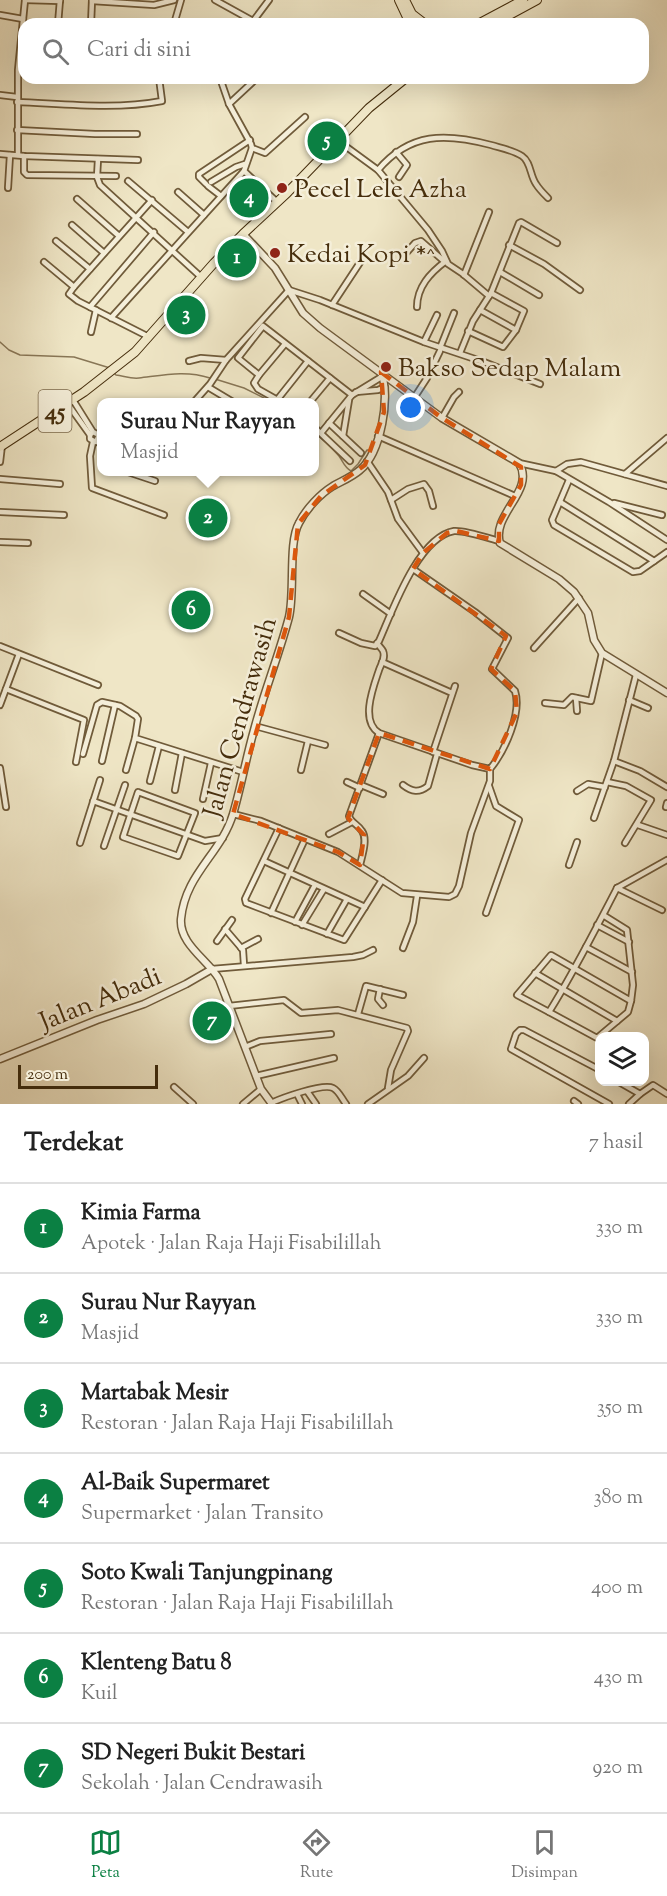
<!DOCTYPE html>
<html lang="id">
<meta charset="utf-8">
<style>
body{margin:0;font-family:"Sorts Mill Goudy",serif;background:#f2f2f2;color:#222}
.controls{position:absolute;right:18px;bottom:18px;display:grid;overflow:hidden;border-radius:12px;box-shadow:0 6px 24px #0002}
.controls button{width:54px;height:54px;display:grid;place-items:center;padding:0;border:0;border-bottom:2px solid #e0e0e0;background:#fff;color:#222;font:30px sans-serif}
.scale{position:absolute;left:18px;bottom:15px;width:140px;box-sizing:border-box;padding-left:6px;border:3px solid #452d0c;border-top:0;font-size:16px;line-height:21px;white-space:nowrap;color:#452d0c;-webkit-text-stroke:4px #f5efda;paint-order:stroke}
.you{position:absolute;left:411px;top:408px;width:21px;height:21px;margin:-15px;border:4px solid #fff;border-radius:50%;background:#1a73e8;box-shadow:0 0 0 9px #1a73e833}
.badge{display:grid;place-items:center;width:39px;height:39px;border-radius:50%;background:#0b8043;color:#fff;font-size:20px;font-weight:700}
.pin{position:absolute;translate:-50% -50%;border:3px solid #fff;box-shadow:0 2px 6px #0006}
.popup{position:absolute;left:97px;top:398px;width:222px;height:78px;box-sizing:border-box;display:grid;place-content:center;border-radius:12px;background:#fff;filter:drop-shadow(0 2px 4px #0005);font-size:20px;white-space:nowrap;color:#767676}
.popup b{font-size:22px;color:#222}
.popup::after{content:'';position:absolute;left:50%;top:100%;margin-left:-12px;border:12px solid transparent;border-top-color:#fff}
.list{margin:0;padding:0;list-style:none}
h2{display:flex;justify-content:space-between;align-items:center;height:78px;margin:0;padding:0 24px;font-size:26px}
h2 small{font-size:20px;font-weight:400;color:#767676}
.list li{display:grid;grid-template-columns:39px 1fr auto;gap:18px;align-items:center;box-sizing:border-box;height:90px;padding:0 24px;border-top:2px solid #e0e0e0}
.list b{display:block;font-size:22px;white-space:nowrap}
.list p{margin:0;font-size:20px;white-space:nowrap;color:#767676}
.list em{font-size:20px;font-style:normal;color:#767676}
.icon{flex:none;width:33px;height:33px;fill:none;stroke:currentColor;stroke-width:2;stroke-linecap:round;stroke-linejoin:round}
.map{position:relative;flex:none;width:667px;height:1104px;overflow:hidden}
.search{position:absolute;background:#fff;box-shadow:0 6px 24px #0002;left:18px;right:18px;top:18px;height:66px;display:flex;align-items:center;gap:15px;box-sizing:border-box;padding:0 21px;border-radius:18px;color:#767676;font-size:22px}
.sheet{height:708px;background:#fff}
nav{display:flex;justify-content:space-around;align-items:center;box-sizing:border-box;height:84px;border-top:2px solid #e0e0e0;background:#fff;font-size:16px;color:#767676}
nav a{display:grid;justify-items:center;gap:3px}
nav .on{color:#0b8043}
.map>svg:first-child{display:block}
</style>
<div class="map">
<svg width="667" height="1104" viewBox="0 0 667 1104">
<rect width="100%" height="100%" fill="#efe6c6"/>
<filter id="stains"><feTurbulence type="fractalNoise" baseFrequency=".00333" numOctaves="4"/><feColorMatrix values="0 0 0 0 .2 0 0 0 0 .09 0 0 0 0 .02 0 0 0 .5 -.17"/></filter>
<radialGradient id="worn" r=".72"><stop offset=".6" stop-color="#630" stop-opacity="0"/><stop offset="1" stop-color="#630" stop-opacity=".3"/></radialGradient>
<g fill="none" stroke-linecap="round" stroke-linejoin="round">
<g stroke="#887656" stroke-width="1.5">
<path d="M0 342 9 350 20 355 74 357 110 368"/>
<path d="M113 372 116 375C124 376 131 379 139 378 164 375 186 370 210 378"/>
<path d="M215 379 244 388 272 402"/>
<path d="M314 433C323 439 332 448 339 456 344 463 344 467 351 471L358 464 367 450H370"/>
</g>
<g stroke="#705b3a" stroke-width="8">
<g id="minor">
<path d="M25 0 60 1"/>
<path d="M215 0 253 21"/>
<path d="M92 1 154 5 174 0"/>
<path d="M0 15 23 19"/>
<path d="M58 24 60 0"/>
<path d="M91 24 92 0"/>
<path d="M174 24 181 0"/>
<path d="M251 24 269 0"/>
<path d="M93 78H115"/>
<path d="M220 78 229 104 251 144 252 148 244 171 277 202"/>
<path d="M0 95 17 97"/>
<path d="M17 102C65 104 115 110 162 101L159 78"/>
<path d="M229 104 257 78"/>
<path d="M17 130 95 134H137"/>
<path d="M337 140 378 170 428 230 442 251 448 264 463 274 489 296"/>
<path d="M252 148 265 153 305 117"/>
<path d="M396 152 407 165 399 177"/>
<path d="M0 154 24 156 138 160"/>
<path d="M18 155V70L25 0"/>
<path d="M24 156V172L27 175 116 176"/>
<path d="M98 159 97 177 100 185 201 277"/>
<path d="M378 170C410 132 446 133 491 145 501 148 513 150 522 156 531 162 530 176 536 184 539 189 544 194 548 198"/>
<path d="M128 181 188 232"/>
<path d="M211 182 236 167 245 164"/>
<path d="M206 184 199 177V174L250 140"/>
<path d="M208 186 221 196"/>
<path d="M8 188 10 155"/>
<path d="M178 192 204 215"/>
<path d="M77 199 119 236"/>
<path d="M72 225 104 253"/>
<path d="M56 241 90 269"/>
<path d="M509 245 544 264 580 290"/>
<path d="M407 252 415 243 421 241 445 262"/>
<path d="M44 262 74 287"/>
<path d="M500 272 539 295"/>
<path d="M464 275 489 212"/>
<path d="M332 305 361 261"/>
<path d="M90 307 154 232"/>
<path d="M417 307C417 287 430 273 446 261"/>
<path d="M480 310 516 330"/>
<path d="M111 318 244 171"/>
<path d="M468 331 503 347 516 330 524 311 491 293"/>
<path d="M91 332 96 310"/>
<path d="M149 337 78 301 69 294 74 287 152 200"/>
<path d="M424 342 437 315"/>
<path d="M440 348 454 313"/>
<path d="M460 353 473 321 491 293 519 223 521 222 557 243"/>
<path d="M189 361 201 358 226 360"/>
<path d="M259 375 238 358 263 326 352 395"/>
<path d="M208 387 233 402"/>
<path d="M356 392 378 390 385 387"/>
<path d="M414 398 427 378 440 351"/>
<path d="M73 400 93 432 99 435 96 442 90 439V435L93 432"/>
<path d="M277 400 308 361"/>
<path d="M194 402 210 384 226 360 289 290 320 300 424 342 484 362 540 384"/>
<path d="M281 402 258 389 254 383 259 375 285 344"/>
<path d="M310 402 330 378"/>
<path d="M67 403 90 435"/>
<path d="M442 418 454 397 459 392"/>
<path d="M329 423 361 453"/>
<path d="M314 427 350 461"/>
<path d="M321 433 352 395 383 376"/>
<path d="M343 436 349 400"/>
<path d="M378 436 515 496"/>
<path d="M93 442 90 456 92 488 164 515"/>
<path d="M367 461 388 492 398 519 423 553"/>
<path d="M0 462 2 445"/>
<path d="M519 463 556 471 609 502 667 540"/>
<path d="M556 471 567 464 581 462 667 486"/>
<path d="M128 472 155 481"/>
<path d="M625 474 667 438"/>
<path d="M0 479 60 484"/>
<path d="M569 480 552 520 554 525 633 572 640 571 667 552"/>
<path d="M391 500 408 489 424 484 429 491 433 506"/>
<path d="M560 502 654 561"/>
<path d="M614 503 662 515"/>
<path d="M0 512 64 515"/>
<path d="M0 542 28 543"/>
<path d="M363 594 391 614"/>
<path d="M339 633 361 643 375 646 379 641C392 612 418 537 454 531 465 530 488 538 499 541"/>
<path d="M377 643C378 645 383 650 383 651 386 658 381 664 379 670 373 688 360 721 379 733L472 765 490 769C505 751 522 713 515 691L492 669 508 638 475 612 413 569"/>
<path d="M0 646 98 685"/>
<path d="M534 648 579 598"/>
<path d="M382 662 452 693"/>
<path d="M6 689 84 720 76 762"/>
<path d="M576 698 577 711"/>
<path d="M629 700 648 708"/>
<path d="M545 703 564 705 572 697 591 701 602 653"/>
<path d="M0 705 19 654"/>
<path d="M255 726 325 745"/>
<path d="M433 752 455 686"/>
<path d="M83 754 97 705 102 702 120 706 136 716 138 719 135 738 243 772"/>
<path d="M102 761 115 705"/>
<path d="M614 761 640 771 667 787"/>
<path d="M0 768 6 807"/>
<path d="M126 770 135 738"/>
<path d="M301 770 308 741"/>
<path d="M150 781 159 746"/>
<path d="M347 782 360 788"/>
<path d="M607 782 626 786 651 800 625 843"/>
<path d="M361 785 383 794"/>
<path d="M403 785C412 792 419 793 428 786L437 754"/>
<path d="M175 790 182 753"/>
<path d="M577 791 588 784 605 787"/>
<path d="M138 792 195 813 178 856 123 837Z"/>
<path d="M203 799 211 763"/>
<path d="M93 801 205 841 223 838"/>
<path d="M666 807 667 803"/>
<path d="M233 814 261 821 338 852 402 893 449 897 455 894 459 886 471 833 490 781V769"/>
<path d="M594 818 614 761 636 675"/>
<path d="M638 825 667 835"/>
<path d="M279 828 245 899 246 903 344 940 382 880"/>
<path d="M329 834 352 822"/>
<path d="M80 843 100 780"/>
<path d="M104 846 125 785"/>
<path d="M264 861 365 907"/>
<path d="M360 865C362 856 368 839 362 831 358 824 351 823 349 816L379 733"/>
<path d="M569 865 577 842"/>
<path d="M617 888 667 860"/>
<path d="M617 888 662 910"/>
<path d="M271 913 305 839"/>
<path d="M486 913 519 820 496 806 489 786"/>
<path d="M603 915 627 930 633 985 631 1001 628 1012 597 1038 549 1012C574 972 595 930 617 888"/>
<path d="M295 922 315 885"/>
<path d="M302 925 324 889"/>
<path d="M597 925 629 942"/>
<path d="M225 929 243 950 244 965"/>
<path d="M327 934 347 899"/>
<path d="M217 941 232 920"/>
<path d="M586 947 632 972"/>
<path d="M241 948 258 939"/>
<path d="M403 948 413 922 417 896"/>
<path d="M212 969 353 957 363 955 373 950"/>
<path d="M535 973 617 1021"/>
<path d="M380 989 378 999 383 1005"/>
<path d="M229 1006 284 1000 301 1013 338 1010 407 1028 408 1031 391 1070 388 1088"/>
<path d="M549 1012 517 995 551 955 631 1001"/>
<path d="M358 1014 366 986 403 995"/>
<path d="M245 1047 260 1041 331 1034"/>
<path d="M600 1070 524 1030H520L516 1034 511 1049 609 1104"/>
<path d="M256 1076 334 1058"/>
<path d="M619 1082 640 1094 653 1085 667 1094"/>
<path d="M174 1087 193 1104"/>
<path d="M307 1091 316 1104"/>
<path d="M297 1094 302 1104"/>
<path d="M574 1101 578 1104"/>
<path d="M271 1103C282 1098 323 1083 333 1088 339 1091 342 1099 346 1104"/>
<path d="M243 1104 261 1089"/>
<path d="M368 1104 408 1076 424 1058"/>
<path d="M629 1104 640 1094"/>
</g>
</g>
<g stroke="#705b3a" stroke-width="9">
<g id="tertiary">
<path d="M243 234 275 268 303 313 320 328 442 418 519 463C536 491 491 514 500 543L559 579 574 592 588 613 594 640 602 653 667 693"/>
<path d="M0 1059 97 1020 144 1004 186 984 212 969"/>
<path d="M272 1104 261 1089 219 979C208 960 179 944 181 919 185 874 221 854 233 814 241 787 246 758 254 730 264 692 279 655 289 617 295 592 288 542 299 523 306 509 320 494 333 486 342 481 352 477 360 470 381 453 391 396 381 372"/>
</g>
</g>
<g stroke="#452d0c" stroke-width="10">
<g id="primary">
<path d="M399 0 407 17 414 24"/>
<path d="M405 0 412 14 425 24"/>
<path d="M478 24 523 0"/>
<path d="M493 24 537 0"/>
<path d="M0 447 84 392 135 352 214 263 243 234 287 193 369 108 406 78"/>
</g>
</g>
<use href="#minor" stroke="#f5efda" stroke-width="4.5"/>
<use href="#tertiary" stroke="#f5efda" stroke-width="6"/>
<use href="#primary" stroke="#efe6c6" stroke-width="8"/>
</g>
<path fill="none" stroke="#e0570c" stroke-width="4.5" stroke-dasharray="12 8" stroke-linejoin="round" d="M381 372 442 418 521 467V485L499 524V541L456 531 447 533 423 553 413 569 506 636 491 669 515 691 517 712 490 769 379 733 348 818 364 835 360 865 338 852 233 814 289 617 298 524 321 496 365 465 384 412Z"/>
<g fill="#8f2418" stroke="#f5efda" stroke-width="2">
<circle cx="282" cy="188" r="6"/>
<circle cx="275" cy="253" r="6"/>
<circle cx="386" cy="367" r="6"/>
</g>
<g text-anchor="middle" stroke-width="5" stroke-linejoin="round" paint-order="stroke">
<rect fill="#f5efda" stroke="#7a674a" stroke-width="1.5" x="38.5" y="390" width="33" height="42" rx="4.5"/>
<g font-size="24" font-weight="bold" fill="#452d0c">
<text x="55" y="419">45</text>
</g>
<g font-size="26" fill="#452d0c" stroke="#f5efda" text-anchor="start">
<text x="294" y="197">Pecel Lele Azha</text>
<text x="287" y="262">Kedai Kopi *^</text>
<text x="398" y="376">Bakso Sedap Malam</text>
</g>
<g font-size="26" fill="#452d0c" stroke="#f5efda">
<text transform="translate(239 717) rotate(-74)" y="9">Jalan Cendrawasih</text>
<text transform="translate(100 998) rotate(-22)" y="9">Jalan Abadi</text>
</g>
</g>
<rect width="100%" height="100%" filter="url(#stains)"/>
<rect width="100%" height="100%" fill="url(#worn)"/>
</svg>
<div class="controls">
<button><svg class="icon" aria-label="layers" viewBox="0 0 24 24"><path d="M12 4l9 5-9 5-9-5zM3 14l9 5 9-5"/></svg></button>
</div>
<div class="scale">200 m</div>
<div class="you"></div>
<div class="pin badge" style="left:237px;top:258px">1</div>
<div class="pin badge" style="left:208px;top:518px">2</div>
<div class="popup"><b>Surau Nur Rayyan</b>Masjid</div>
<div class="pin badge" style="left:186px;top:315px">3</div>
<div class="pin badge" style="left:249px;top:198px">4</div>
<div class="pin badge" style="left:327px;top:141px">5</div>
<div class="pin badge" style="left:191px;top:610px">6</div>
<div class="pin badge" style="left:212px;top:1021px">7</div>
<div class="search"><svg class="icon" aria-label="search" viewBox="0 0 24 24"><circle cx="10" cy="10" r="6"/><path d="M15 15l6 6"/></svg>Cari di sini</div>
</div>
<section class="sheet">
<h2>Terdekat<small>7 hasil</small></h2>
<ul class="list">
<li><span class="badge">1</span><div><b>Kimia Farma</b><p>Apotek · Jalan Raja Haji Fisabilillah</p></div><em>330 m</em></li>
<li><span class="badge">2</span><div><b>Surau Nur Rayyan</b><p>Masjid</p></div><em>330 m</em></li>
<li><span class="badge">3</span><div><b>Martabak Mesir</b><p>Restoran · Jalan Raja Haji Fisabilillah</p></div><em>350 m</em></li>
<li><span class="badge">4</span><div><b>Al-Baik Supermaret</b><p>Supermarket · Jalan Transito</p></div><em>380 m</em></li>
<li><span class="badge">5</span><div><b>Soto Kwali Tanjungpinang</b><p>Restoran · Jalan Raja Haji Fisabilillah</p></div><em>400 m</em></li>
<li><span class="badge">6</span><div><b>Klenteng Batu 8</b><p>Kuil</p></div><em>430 m</em></li>
<li><span class="badge">7</span><div><b>SD Negeri Bukit Bestari</b><p>Sekolah · Jalan Cendrawasih</p></div><em>920 m</em></li>
</ul>
</section>
<nav>
<a class="on"><svg class="icon" aria-label="map" viewBox="0 0 24 24"><path d="M3 6l6-2 6 2 6-2v14l-6 2-6-2-6 2zM9 4v14M15 6v14"/></svg>Peta</a>
<a><svg class="icon" aria-label="directions" viewBox="0 0 24 24"><path d="M12 3l9 9-9 9-9-9zM9 14v-3h6M13 9l2 2-2 2"/></svg>Rute</a>
<a><svg class="icon" aria-label="saved" viewBox="0 0 24 24"><path d="M7 4h10v16l-5-4-5 4z"/></svg>Disimpan</a>
</nav>
